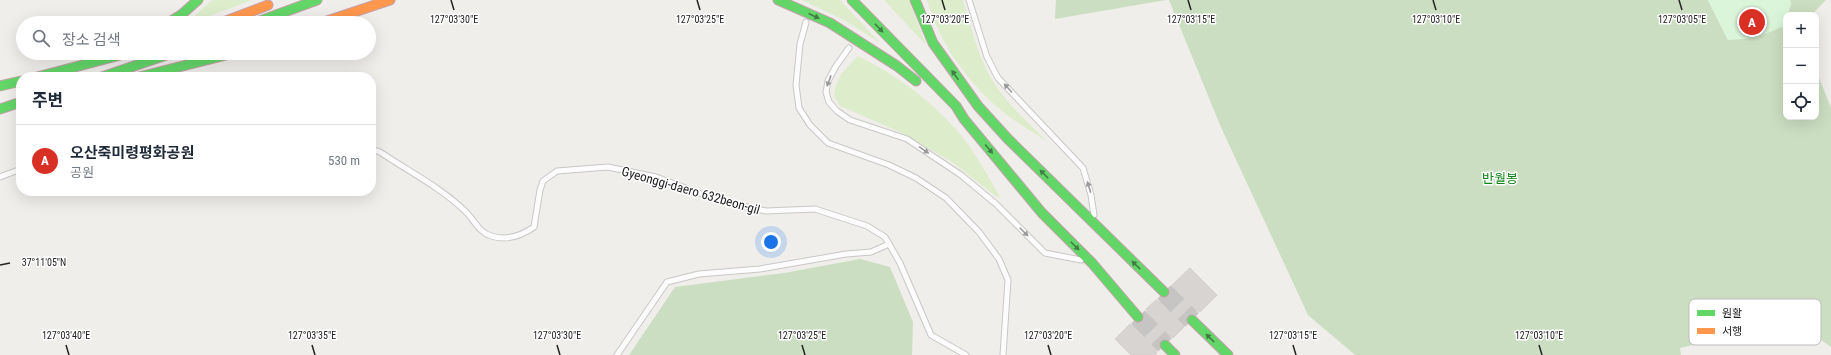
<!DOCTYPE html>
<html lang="ko">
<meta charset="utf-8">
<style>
body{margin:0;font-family:"Roboto Condensed","Noto Sans KR",sans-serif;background:#f6f6f7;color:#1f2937}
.controls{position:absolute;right:12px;top:12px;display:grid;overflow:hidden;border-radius:8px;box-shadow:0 4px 16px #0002}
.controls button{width:36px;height:36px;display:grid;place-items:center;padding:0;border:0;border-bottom:1px solid #e0e1e3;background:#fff;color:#1f2937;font:20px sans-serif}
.you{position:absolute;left:771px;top:242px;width:14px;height:14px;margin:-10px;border:3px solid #fff;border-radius:50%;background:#1a73e8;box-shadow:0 0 0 6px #1a73e833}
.badge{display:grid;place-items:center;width:26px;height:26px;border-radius:50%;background:#d93025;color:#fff;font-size:13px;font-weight:700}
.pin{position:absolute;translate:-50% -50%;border:2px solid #fff;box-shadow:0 1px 4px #0006}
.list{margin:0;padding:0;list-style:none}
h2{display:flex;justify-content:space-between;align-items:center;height:52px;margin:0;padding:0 16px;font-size:17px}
h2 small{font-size:13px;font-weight:400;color:#747a83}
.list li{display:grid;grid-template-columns:26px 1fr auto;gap:12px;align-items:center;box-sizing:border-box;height:72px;padding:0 16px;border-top:1px solid #e0e1e3}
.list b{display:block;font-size:15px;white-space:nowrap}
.list p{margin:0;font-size:13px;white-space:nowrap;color:#747a83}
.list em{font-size:13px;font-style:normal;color:#747a83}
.icon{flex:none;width:22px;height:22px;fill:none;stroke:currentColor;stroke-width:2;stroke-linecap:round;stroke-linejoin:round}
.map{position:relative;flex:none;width:1831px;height:355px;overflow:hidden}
.search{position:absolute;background:#fff;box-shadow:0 4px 16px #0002;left:16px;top:16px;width:360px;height:44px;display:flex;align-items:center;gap:10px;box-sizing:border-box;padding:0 14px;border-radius:22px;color:#747a83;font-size:15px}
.panel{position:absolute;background:#fff;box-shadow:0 4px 16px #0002;left:16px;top:72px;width:360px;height:124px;border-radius:16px}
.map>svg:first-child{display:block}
</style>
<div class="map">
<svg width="1831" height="355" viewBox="0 0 1831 355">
<rect width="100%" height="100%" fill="#f0eeeb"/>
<g fill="#ddeccb">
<path d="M212 0H252L191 23H187Z"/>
<path d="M802 0H840L879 42 844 20Z"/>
<path d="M884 0H909L926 45Z"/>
<path d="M927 0H963C970 20 974 43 983 62 996 94 1023 118 1047 141 1036 134 1024 127 1014 120 973 91 941 47 927 0Z"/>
<path d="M858 56C896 75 932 101 960 134 976 153 988 177 1001 199L989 191 952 162 902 133 840 106 834 96 835 88 841 74Z"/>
</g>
<g fill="#cbdec1">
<path d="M1056 0H1166L1055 19Z"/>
<path d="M1169 0H1708L1728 40 1784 26 1786 19V117H1816V70L1831 108V347L1796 322 1680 348 1681 355H1355L1308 315 1220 125Z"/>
<path d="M1790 0H1826L1811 15H1787L1791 4Z"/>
<path d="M860 259 890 267 913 322 912 355H629L675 287 784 273Z"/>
</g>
<path fill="#daf5da" d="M1708 0H1790L1791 4 1784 26 1756 38 1728 40Z"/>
<path fill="#d7d4d2" stroke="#d3d0cc" d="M1190 268 1217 295 1200 312 1194 309 1184 312 1181 318 1184 327 1173 338 1167 334 1158 337 1154 343 1155 348 1157 353 1155 355H1131L1115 339 1130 324 1134 327 1140 328 1145 325 1149 315 1146 309 1156 300 1162 303 1172 300 1175 294 1172 285Z"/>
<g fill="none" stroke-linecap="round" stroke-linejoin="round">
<g stroke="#c7c5c3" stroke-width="19" stroke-dasharray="19 10" stroke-linecap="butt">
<path d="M1164 292 1192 320"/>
<path d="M1138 317 1165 345"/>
</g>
<g stroke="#c9c8c7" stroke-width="7">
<g id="lane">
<path d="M969 0 987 57 998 78 1083 168 1091 195 1094 215"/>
<path d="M806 22 800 44 796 85 799 108 810 125 828 143 889 165 916 178 946 198 979 232 999 259 1008 280 1003 355"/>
<path d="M849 48 836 66 828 81 826 92 829 102 837 111 850 120 907 139 961 175 996 204 1045 253 1081 260"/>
<path d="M371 149 380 152C408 171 440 187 465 211 474 219 478 232 491 236 507 241 521 236 534 227L540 190 543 181 557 171 608 167 656 177 723 202 766 211 815 209 867 226 885 237 900 263 931 335 966 355"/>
<path d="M0 177 21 169"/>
<path d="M617 355 667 282 699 274 760 269 846 254 871 252 889 244"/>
</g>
</g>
<g stroke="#c5a2ac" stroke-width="11">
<g id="fast">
<path d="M778 0 830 23 897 66 916 81"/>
<path d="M852 0 956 106 964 119 1042 213 1092 263 1138 317"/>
<path d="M915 0 933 43 978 106 1008 139 1164 292"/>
<path d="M168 23 181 15 198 0"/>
<path d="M254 23 317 0"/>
<path d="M37 77 128 53"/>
<path d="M102 77 172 53"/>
<path d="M139 77 234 53"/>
<path d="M0 86 21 81"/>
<path d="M0 109 21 102"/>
<path d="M1192 320 1228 355"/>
<path d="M1165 345 1175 355"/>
</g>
</g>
<g stroke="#c5a2ac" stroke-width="11">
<g id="slow">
<path d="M221 23 268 5"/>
<path d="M321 23 390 0"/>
</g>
</g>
<use href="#lane" stroke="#fdfcfc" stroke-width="5"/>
<use href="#fast" stroke="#63d668" stroke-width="9"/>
<use href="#slow" stroke="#ff974d" stroke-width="9"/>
</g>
<defs><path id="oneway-solid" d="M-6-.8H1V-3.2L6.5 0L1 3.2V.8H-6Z"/></defs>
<g fill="#427c45">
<use href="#oneway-solid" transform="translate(814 16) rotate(24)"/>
<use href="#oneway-solid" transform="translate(879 28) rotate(46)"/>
<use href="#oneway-solid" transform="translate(955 75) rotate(-125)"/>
<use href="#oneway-solid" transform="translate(989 149) rotate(50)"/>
<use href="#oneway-solid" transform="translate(1044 174) rotate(-135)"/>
<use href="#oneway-solid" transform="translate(1075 246) rotate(45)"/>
<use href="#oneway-solid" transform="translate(1136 265) rotate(-136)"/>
<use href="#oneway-solid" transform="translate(1210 338) rotate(-136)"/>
</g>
<g fill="#9a9a9a">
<use href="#oneway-solid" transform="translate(829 81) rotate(110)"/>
<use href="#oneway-solid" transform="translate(1008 88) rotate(-132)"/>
<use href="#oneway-solid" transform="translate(924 150) rotate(34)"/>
<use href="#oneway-solid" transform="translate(1089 187) rotate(-107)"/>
<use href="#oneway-solid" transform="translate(1024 232) rotate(45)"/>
</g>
<path fill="none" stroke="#222" stroke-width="1.5" d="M451 0 454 10M697 0 700 10M942 0 945 10M1188 0 1191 10M1433 0 1436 10M1679 0 1682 10M0 265 10 263M66 345 69 355M312 345 315 355M557 345 560 355M802 345 805 355M1048 345 1051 355M1293 345 1296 355M1539 345 1542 355"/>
<g text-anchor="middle" stroke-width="3" stroke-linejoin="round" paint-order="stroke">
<g font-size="13" fill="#0c8416" stroke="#fff">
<text x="1500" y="183">반월봉</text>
</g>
<g font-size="13" fill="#222" stroke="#fff">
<text transform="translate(691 190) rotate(16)" y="5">Gyeonggi-daero 632beon-gil</text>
</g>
</g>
<rect x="1689" y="299" width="132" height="46" rx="6" fill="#fff" stroke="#bdbdbd" stroke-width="1"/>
<rect x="1697" y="310" width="18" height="6" fill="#63d668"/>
<rect x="1697" y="328" width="18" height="6" fill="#ff974d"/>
<g font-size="11" fill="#222">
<text x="1722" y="317">원활</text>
<text x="1722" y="335">서행</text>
</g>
<g font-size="10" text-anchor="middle" fill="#222" stroke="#fff" stroke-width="3" stroke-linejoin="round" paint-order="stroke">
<text x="454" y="23">127°03'30"E</text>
<text x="700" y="23">127°03'25"E</text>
<text x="945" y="23">127°03'20"E</text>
<text x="1191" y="23">127°03'15"E</text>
<text x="1436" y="23">127°03'10"E</text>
<text x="1682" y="23">127°03'05"E</text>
<text x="44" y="266">37°11'05"N</text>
<text x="66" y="339">127°03'40"E</text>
<text x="312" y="339">127°03'35"E</text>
<text x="557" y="339">127°03'30"E</text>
<text x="802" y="339">127°03'25"E</text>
<text x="1048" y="339">127°03'20"E</text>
<text x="1293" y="339">127°03'15"E</text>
<text x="1539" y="339">127°03'10"E</text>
</g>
</svg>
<div class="controls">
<button>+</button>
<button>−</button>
<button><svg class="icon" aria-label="locate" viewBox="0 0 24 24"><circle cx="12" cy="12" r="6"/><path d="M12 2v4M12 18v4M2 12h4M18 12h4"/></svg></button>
</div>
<div class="you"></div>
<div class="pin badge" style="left:1752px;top:22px">A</div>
<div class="search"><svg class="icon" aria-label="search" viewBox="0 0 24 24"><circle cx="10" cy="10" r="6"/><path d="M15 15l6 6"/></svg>장소 검색</div>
<section class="panel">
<h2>주변<small></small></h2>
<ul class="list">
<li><span class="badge">A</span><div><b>오산죽미령평화공원</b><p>공원</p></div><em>530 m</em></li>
</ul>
</section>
</div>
